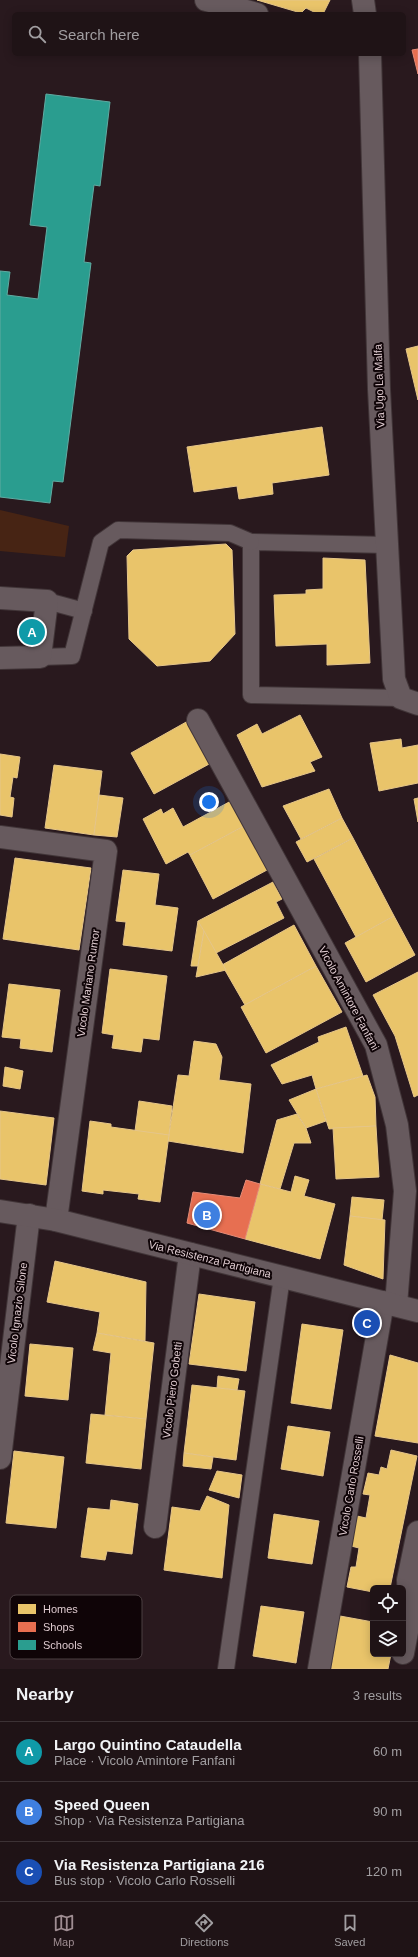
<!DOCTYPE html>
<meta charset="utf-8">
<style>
body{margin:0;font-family:Helvetica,sans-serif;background:#2c2023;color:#f1f3f6}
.controls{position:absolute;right:12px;bottom:12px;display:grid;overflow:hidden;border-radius:6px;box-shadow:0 2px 10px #0003}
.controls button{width:36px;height:36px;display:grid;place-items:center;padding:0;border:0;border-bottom:1px solid #3c3235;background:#1f1316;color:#f1f3f6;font:20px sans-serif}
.you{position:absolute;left:209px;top:802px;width:14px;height:14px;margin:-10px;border:3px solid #fff;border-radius:50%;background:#1a73e8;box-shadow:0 0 0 6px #1a73e833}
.badge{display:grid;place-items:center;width:26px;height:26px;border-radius:50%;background:#9f8d92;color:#fff;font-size:13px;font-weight:700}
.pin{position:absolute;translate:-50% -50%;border:2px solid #fff;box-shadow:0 1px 4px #0006}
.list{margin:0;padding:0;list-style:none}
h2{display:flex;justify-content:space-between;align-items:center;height:52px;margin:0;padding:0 16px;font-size:17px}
h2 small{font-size:13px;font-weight:400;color:#a19ea1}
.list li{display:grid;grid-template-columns:26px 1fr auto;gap:12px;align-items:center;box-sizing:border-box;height:60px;padding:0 16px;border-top:1px solid #3c3235}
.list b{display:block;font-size:15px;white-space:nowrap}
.list p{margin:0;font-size:13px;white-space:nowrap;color:#a19ea1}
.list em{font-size:13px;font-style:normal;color:#a19ea1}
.icon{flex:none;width:22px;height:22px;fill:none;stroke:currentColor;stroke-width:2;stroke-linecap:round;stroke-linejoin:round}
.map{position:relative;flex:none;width:418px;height:1669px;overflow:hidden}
.search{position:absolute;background:#1f1316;box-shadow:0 2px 10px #0003;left:12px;right:12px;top:12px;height:44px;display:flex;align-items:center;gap:10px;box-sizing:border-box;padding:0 14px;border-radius:6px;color:#a19ea1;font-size:15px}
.sheet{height:232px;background:#1f1316}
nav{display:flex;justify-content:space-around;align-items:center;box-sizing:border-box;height:56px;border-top:1px solid #3c3235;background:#1f1316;font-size:11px;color:#a19ea1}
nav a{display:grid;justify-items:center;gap:2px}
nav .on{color:#9f8d92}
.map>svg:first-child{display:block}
</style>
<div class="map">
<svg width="418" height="1669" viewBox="0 0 418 1669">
<rect width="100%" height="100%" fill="#29191e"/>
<path fill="#472414" d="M0 510 69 526 65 557 0 551Z"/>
<g fill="#e9c46a" stroke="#e6c689">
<path d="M257 0H330L323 14H318L306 8 301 13Z"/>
<path d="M418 346V400L406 349Z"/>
<path d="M322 427 329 475 272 483 273 494 239 499 237 486 194 492 187 447Z"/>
<path d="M226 544 232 550 235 634 210 661 157 666 129 639 127 556 133 550Z"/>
<path d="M323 558 365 560 370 663 327 665V644L276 646 274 595 306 594V590L323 589Z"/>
<path d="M300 715 322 757 310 762 315 771 262 787 237 735 257 724 262 734Z"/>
<path d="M188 721 211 763 154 794 131 753Z"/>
<path d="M401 739 402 748 418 745V783L379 791 370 743Z"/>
<path d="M0 754 20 757 17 778 13 777 10 797 14 798 12 817 0 815Z"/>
<path d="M54 765 102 771 94 835 45 828Z"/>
<path d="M329 789 342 818 301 839 283 806Z"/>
<path d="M99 795 123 798 117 837 94 835Z"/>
<path d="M418 798V822L414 799Z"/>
<path d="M231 801 244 826 190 855 188 852 166 864 143 819 161 809 163 814 173 808 183 827Z"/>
<path d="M342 818 353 838 307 862 296 842Z"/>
<path d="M244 826 267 870 213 899 190 855Z"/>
<path d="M353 838 394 916 356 937 314 859Z"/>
<path d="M15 858 91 868 79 950 3 939Z"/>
<path d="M123 870 159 874 155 905 178 908 172 951 123 945 126 922 116 921Z"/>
<path d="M273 882 282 899 276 902 284 918 216 953 198 921Z"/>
<path d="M394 916 415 955 366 982 345 943Z"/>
<path d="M198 921 204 931 198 966H191Z"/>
<path d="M294 925 316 966 245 1005 222 965Z"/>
<path d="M204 931 226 970 196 977 198 966Z"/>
<path d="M316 966 342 1012 266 1053 241 1007Z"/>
<path d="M110 969 167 976 159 1040 143 1038 141 1052 112 1048 114 1035 102 1033Z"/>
<path d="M418 972V1095L414 1097 395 1036 373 995Z"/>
<path d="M9 984 60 990 52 1052 20 1048 21 1039 2 1037Z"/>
<path d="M346 1027 363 1076 316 1089 312 1075 282 1084 271 1065 319 1042 318 1037Z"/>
<path d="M194 1041 216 1044 222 1057 219 1080 251 1084 243 1153 168 1141 178 1075 189 1076Z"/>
<path d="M5 1067 23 1071 20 1089 3 1086Z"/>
<path d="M367 1075 375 1097 376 1126 329 1129 316 1089Z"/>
<path d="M316 1089 326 1121 306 1128 289 1100Z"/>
<path d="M139 1101 172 1106 169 1135 135 1131Z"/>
<path d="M0 1111 54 1118 46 1185 0 1179Z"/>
<path d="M297 1114 306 1128 311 1143H294L280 1189 260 1184 277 1120Z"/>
<path d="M90 1121 111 1124V1127L169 1135 160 1202 138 1199 139 1194 103 1190V1194L82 1191Z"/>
<path d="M376 1126 379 1177 336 1179 333 1128Z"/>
<path d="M295 1176 309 1180 304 1196 335 1204 320 1259 245 1239 260 1184 291 1192Z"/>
<path d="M352 1197 384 1200 382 1220 350 1216Z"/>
<path d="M350 1216 385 1220 383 1279 344 1265Z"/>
<path d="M55 1261 146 1282 145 1341 97 1333 100 1312 47 1302Z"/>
<path d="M199 1294 255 1302 246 1371 189 1364Z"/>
<path d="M302 1324 343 1330 331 1409 291 1403Z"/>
<path d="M97 1333 154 1343 146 1419 105 1415 111 1353 93 1350Z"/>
<path d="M30 1344 73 1348 68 1400 25 1396Z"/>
<path d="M390 1355 418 1363V1443L375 1436Z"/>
<path d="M218 1376 239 1379 237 1390 217 1388Z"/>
<path d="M192 1385 245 1391 236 1460 184 1453Z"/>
<path d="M91 1414 146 1419 141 1469 86 1463Z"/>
<path d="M288 1426 330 1432 323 1476 281 1469Z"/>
<path d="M391 1450 417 1456 390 1588H373V1592L347 1587 351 1567H356L359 1548 351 1546 357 1516 366 1518 370 1495 363 1494 368 1473 379 1475 381 1467 387 1469Z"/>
<path d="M14 1451 64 1457 56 1528 6 1523Z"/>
<path d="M184 1453 213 1457 211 1469 183 1466Z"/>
<path d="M217 1471 242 1475 239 1498 209 1490Z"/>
<path d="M207 1496 229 1505 222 1578 164 1570 172 1507 200 1511Z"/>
<path d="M111 1500 138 1504 132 1554 107 1551 105 1560 81 1557 88 1508 110 1510Z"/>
<path d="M274 1514 319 1521 312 1564 268 1558Z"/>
<path d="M261 1606 304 1612 296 1663 253 1656Z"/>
<path d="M340 1616 373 1622V1654H391L388 1669H331Z"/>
</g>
<g fill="#e76f51" stroke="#e58b77">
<path d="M418 49V74L412 50Z"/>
<path d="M246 1180 260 1184 245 1239 187 1223 193 1192 240 1198Z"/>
</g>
<path fill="#2a9d8f" stroke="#60aba2" d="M46 94 110 102 100 186 94 185 84 262 91 263 63 482 53 481 50 503 0 497V271L10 272 7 295 38 299 47 227 30 225Z"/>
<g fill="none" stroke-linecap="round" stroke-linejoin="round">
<g stroke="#413538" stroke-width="18">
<g id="lane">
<path d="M387 545 251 542V695L401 698"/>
<path d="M47 601 84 611"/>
<path d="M40 657 72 656 101 542 118 530 230 533 251 542"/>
<path d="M226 1669 282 1277"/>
</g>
</g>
<g stroke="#413538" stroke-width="24">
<g id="street">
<path d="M206 0 257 14"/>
<path d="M363 0 365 14"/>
<path d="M370 54 379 389 394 679 401 698 418 704"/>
<path d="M0 598 47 601 40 657 0 658"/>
<path d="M198 720 376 1045 397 1125 405 1191 396 1305"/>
<path d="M0 837 106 851 56 1220"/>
<path d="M0 1458 29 1215"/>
<path d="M155 1527 190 1254"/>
<path d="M403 1653 410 1616 408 1580 418 1532"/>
<path d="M319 1669 383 1302"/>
</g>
</g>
<g stroke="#413538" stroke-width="24">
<path id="secondary" d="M0 1211 56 1220 418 1311"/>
</g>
<use href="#lane" stroke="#675a5e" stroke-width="16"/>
<use href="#street" stroke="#675a5e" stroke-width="22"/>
<use href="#secondary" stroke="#675a5e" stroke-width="22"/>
</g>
<g text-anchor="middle" stroke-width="4" stroke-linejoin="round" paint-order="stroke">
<g font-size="11" fill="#dfcbd0" stroke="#0f0407">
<text transform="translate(379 386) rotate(-92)" y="4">Via Ugo La Malfa</text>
<text transform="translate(88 983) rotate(-82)" y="4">Vicolo Mariano Rumor</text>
<text transform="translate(349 998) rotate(62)" y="4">Vicolo Amintore Fanfani</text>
<text transform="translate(210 1259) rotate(14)" y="4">Via Resistenza Partigiana</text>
<text transform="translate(17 1313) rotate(-83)" y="4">Vicolo Ignazio Silone</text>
<text transform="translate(172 1390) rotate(-83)" y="4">Vicolo Piero Gobetti</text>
<text transform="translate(351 1486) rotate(-80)" y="4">Vicolo Carlo Rosselli</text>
</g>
</g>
<rect x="10" y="1595" width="132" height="64" rx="6" fill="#0f0407" stroke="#4d4043" stroke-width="1"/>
<rect x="18" y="1604" width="18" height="10" fill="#e9c46a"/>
<rect x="18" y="1622" width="18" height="10" fill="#e76f51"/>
<rect x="18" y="1640" width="18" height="10" fill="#2a9d8f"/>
<g font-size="11" fill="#dfcbd0">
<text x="43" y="1613">Homes</text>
<text x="43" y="1631">Shops</text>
<text x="43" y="1649">Schools</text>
</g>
</svg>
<div class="controls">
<button><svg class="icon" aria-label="locate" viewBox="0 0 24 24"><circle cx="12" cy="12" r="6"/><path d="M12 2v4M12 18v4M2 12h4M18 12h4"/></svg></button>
<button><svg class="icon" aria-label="layers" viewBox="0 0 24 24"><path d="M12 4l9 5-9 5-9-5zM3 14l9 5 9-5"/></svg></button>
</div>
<div class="you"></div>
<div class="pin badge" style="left:32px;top:632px;background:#0f9aa8">A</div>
<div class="pin badge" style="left:207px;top:1215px;background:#3f7fe0">B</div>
<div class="pin badge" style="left:367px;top:1323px;background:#1a4fb4">C</div>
<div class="search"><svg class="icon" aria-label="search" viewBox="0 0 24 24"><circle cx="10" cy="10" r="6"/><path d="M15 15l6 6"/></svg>Search here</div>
</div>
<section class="sheet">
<h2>Nearby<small>3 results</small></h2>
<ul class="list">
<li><span class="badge" style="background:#0f9aa8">A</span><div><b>Largo Quintino Cataudella</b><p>Place · Vicolo Amintore Fanfani</p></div><em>60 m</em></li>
<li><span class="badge" style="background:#3f7fe0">B</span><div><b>Speed Queen</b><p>Shop · Via Resistenza Partigiana</p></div><em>90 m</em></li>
<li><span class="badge" style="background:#1a4fb4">C</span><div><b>Via Resistenza Partigiana 216</b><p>Bus stop · Vicolo Carlo Rosselli</p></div><em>120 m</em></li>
</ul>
</section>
<nav>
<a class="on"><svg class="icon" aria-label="map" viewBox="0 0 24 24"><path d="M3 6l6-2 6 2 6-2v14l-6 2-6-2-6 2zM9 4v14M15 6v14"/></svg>Map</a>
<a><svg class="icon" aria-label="directions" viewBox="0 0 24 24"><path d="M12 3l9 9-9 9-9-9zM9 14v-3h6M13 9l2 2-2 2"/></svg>Directions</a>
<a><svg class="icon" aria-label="saved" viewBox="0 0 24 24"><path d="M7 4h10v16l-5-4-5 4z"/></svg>Saved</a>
</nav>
